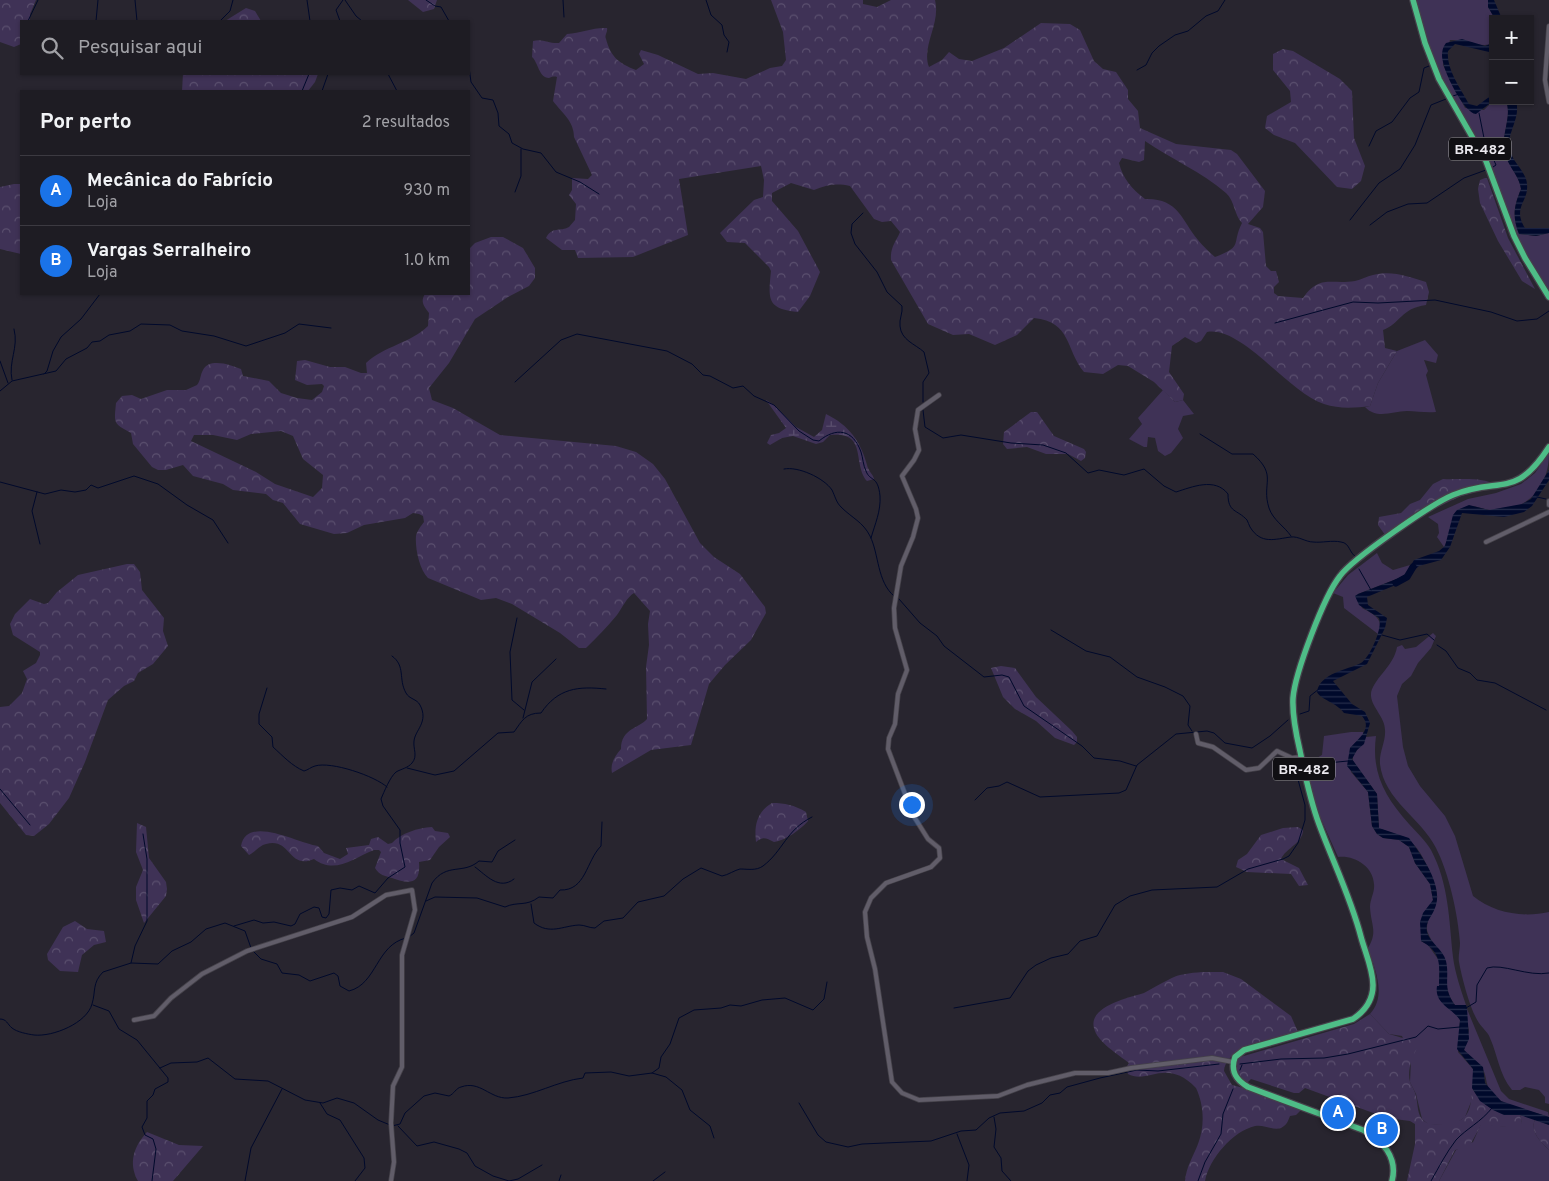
<!DOCTYPE html>
<html lang="pt">
<meta charset="utf-8">
<style>
body{margin:0;font-family:Overpass,sans-serif;background:#2b2930;color:#f1f3f6}
.controls{position:absolute;right:15px;top:15px;display:grid;overflow:hidden;border-radius:0px;box-shadow:0 1px 4px #0004}
.controls button{width:45px;height:45px;display:grid;place-items:center;padding:0;border:0;border-bottom:1px solid #3c3a41;background:#1e1c23;color:#f1f3f6;font:25px sans-serif}
.you{position:absolute;left:911px;top:804px;width:18px;height:18px;margin:-12px;border:4px solid #fff;border-radius:50%;background:#1a73e8;box-shadow:0 0 0 8px #1a73e833}
.badge{display:grid;place-items:center;width:32px;height:32px;border-radius:50%;background:#1a73e8;color:#fff;font-size:16px;font-weight:700}
.pin{position:absolute;translate:-50% -50%;border:2px solid #fff;box-shadow:0 1px 5px #0006}
.list{margin:0;padding:0;list-style:none}
h2{display:flex;justify-content:space-between;align-items:center;height:65px;margin:0;padding:0 20px;font-size:21px}
h2 small{font-size:16px;font-weight:400;color:#a1a1a6}
.list li{display:grid;grid-template-columns:32px 1fr auto;gap:15px;align-items:center;box-sizing:border-box;height:70px;padding:0 20px;border-top:1px solid #3c3a41}
.list b{display:block;font-size:19px;white-space:nowrap}
.list p{margin:0;font-size:16px;white-space:nowrap;color:#a1a1a6}
.list em{font-size:16px;font-style:normal;color:#a1a1a6}
.icon{flex:none;width:28px;height:28px;fill:none;stroke:currentColor;stroke-width:2;stroke-linecap:round;stroke-linejoin:round}
.map{position:relative;flex:none;width:1549px;height:1181px;overflow:hidden}
.search{position:absolute;background:#1e1c23;box-shadow:0 1px 4px #0004;left:20px;top:20px;width:450px;height:55px;display:flex;align-items:center;gap:12px;box-sizing:border-box;padding:0 18px;border-radius:0px;color:#a1a1a6;font-size:19px}
.panel{position:absolute;background:#1e1c23;box-shadow:0 1px 4px #0004;left:20px;top:90px;width:450px;height:205px;border-radius:0px}
.map>svg:first-child{display:block}
</style>
<div class="map">
<svg width="1549" height="1181" viewBox="0 0 1549 1181">
<defs>
<pattern id="forest-crowns" width="20" height="18" patternUnits="userSpaceOnUse" patternTransform="scale(1.25)"><rect width="20" height="18" fill="#3f3256"/><path d="M2 6a3 3 0 1 1 6 0M12 15a3 3 0 1 1 6 0" fill="none" stroke="#5b506f"/></pattern>
<pattern id="wetland-marsh" width="20" height="14" patternUnits="userSpaceOnUse" patternTransform="scale(1.25)"><rect width="20" height="14" fill="#3f3256"/><path d="M1 5h8M5 5V1M11 12h8M15 12V8" fill="none" stroke="#5b506f"/></pattern>
<pattern id="water-rules" width="6" height="5" patternUnits="userSpaceOnUse" patternTransform="scale(1.25)"><rect width="6" height="5" fill="#00092b"/><path d="M0 2.5h6" fill="none" stroke="#252d4a"/></pattern>
</defs>
<rect width="100%" height="100%" fill="#28252f"/>
<g fill="#3f3256">
<path d="M1416 0H1488V7L1495 19H1493V43C1482 49 1464 39 1450 40L1443 65 1465 108 1484 110 1493 101H1506C1512 116 1502 133 1504 149 1507 166 1519 174 1521 189 1514 206 1512 216 1519 234L1536 236 1549 233V297L1515 237 1485 152 1438 73 1428 48Z"/>
<path d="M1425 340 1438 355 1436 363 1424 360 1428 371 1426 375 1436 412C1425 413 1417 411 1407 411 1393 411 1377 420 1365 407L1370 406 1378 383 1397 351Z"/>
<path d="M1163 390 1175 402 1183 400 1194 414 1183 416 1178 429 1183 438 1171 453 1165 456 1158 451 1155 438 1148 437 1147 447H1144L1129 439 1142 424 1138 418Z"/>
<path d="M1549 453C1549 488 1527 512 1490 510 1483 509 1477 506 1470 506 1465 506 1458 512 1454 515L1448 539 1444 547 1437 537 1439 533 1438 524 1428 517 1468 499 1496 493 1521 484 1535 473Z"/>
<path d="M1377 553 1382 563 1393 570 1410 565 1406 575 1399 578 1358 594 1362 608C1374 614 1385 620 1378 634L1344 608 1343 597 1333 593 1348 575Z"/>
<path d="M1433 633 1436 636 1431 648 1418 663 1411 676 1402 684 1397 696 1403 747 1408 766 1420 786 1445 816 1455 836 1473 896C1494 913 1523 918 1549 912V1104L1545 1103V1097L1539 1090 1525 1087 1520 1090H1512C1499 1074 1498 1056 1490 1038 1488 1032 1482 1028 1479 1023 1470 1010 1462 978 1459 962 1458 956 1460 949 1460 943 1458 915 1449 873 1436 848 1421 818 1384 800 1380 764 1379 752 1386 741 1385 730 1385 717 1372 708 1371 696 1370 681 1394 667 1397 647L1402 645 1405 649 1416 647Z"/>
<path d="M1351 732H1363V736L1350 748 1351 772 1368 792 1372 826 1377 834 1383 838 1399 840 1409 847 1415 863 1430 884 1433 900 1421 941 1428 945 1440 962 1439 986 1460 1020 1458 1052 1473 1069 1474 1077 1471 1102 1465 1117 1455 1124 1429 1125 1422 1119 1416 1094 1410 1082 1411 1060 1402 1036 1389 1034 1370 1014C1387 995 1375 970 1368 948 1378 931 1371 926 1370 907 1370 899 1375 892 1374 884 1373 866 1354 855 1338 857L1317 810 1304 761 1315 759 1322 755 1324 736Z"/>
<path d="M1376 736C1371 773 1385 797 1409 824 1417 833 1426 841 1431 850 1449 884 1449 920 1453 957 1455 973 1461 990 1466 1005H1455C1447 994 1444 981 1447 968 1443 960 1428 936 1427 930 1426 918 1435 910 1437 898 1439 888 1422 852 1414 845 1406 837 1389 833 1379 828L1377 794 1353 761V756L1366 737Z"/>
<path d="M1467 1009 1501 1091 1509 1099 1548 1112 1549 1117C1534 1111 1515 1110 1501 1101 1481 1089 1490 1075 1480 1066 1475 1060 1469 1056 1464 1050L1469 1030 1466 1020Z"/>
<path d="M1520 1115 1535 1119C1530 1132 1540 1141 1549 1150V1181H1439L1456 1150 1473 1142 1481 1124 1509 1127 1522 1123Z"/>
</g>
<g fill="url(#forest-crowns)" fill-rule="evenodd">
<path d="M0 0H36L30 14V21H21V44L14 47 0 42Z"/>
<path d="M408 0H437L434 9 423 12Z"/>
<path d="M771 0H863V4L877 7 891 0H935C941 24 921 46 929 67L942 60 949 52 959 59 972 61 1004 48 1041 23 1070 24 1080 30 1094 61 1103 69 1116 72 1128 90V99L1138 111 1140 128 1176 144 1231 150 1237 154 1265 191 1263 207 1248 224 1260 228 1263 232 1266 266 1271 271H1276L1279 282 1274 287V293L1278 296 1303 298C1320 274 1331 285 1355 281 1361 280 1367 276 1373 275 1392 270 1409 277 1426 282L1429 292 1426 305C1401 308 1400 324 1383 330L1385 348 1397 351 1378 383 1370 406C1354 408 1339 409 1324 404 1288 392 1242 326 1207 332L1201 341 1196 343 1185 337 1172 346 1169 372 1184 394 1183 400 1175 402 1154 382 1128 366 1118 365 1103 374 1084 372C1065 349 1072 322 1034 318L1017 335 995 345 969 334 953 335 928 324 891 260C890 247 896 242 900 232L891 221 882 222 874 219 850 186C836 183 826 185 814 190L791 183 772 193V201L798 231 820 272 810 296 798 312C767 309 768 300 771 271L769 267 745 243 727 242 720 233 754 200 763 197 764 180 761 166 679 179 688 235 633 257 578 258 575 250H562L546 238C552 226 560 232 569 227L575 220 576 204 569 195 572 190V178L588 179 592 175 574 137C574 121 562 113 553 101L557 77C554 76 551 77 549 78 539 78 538 62 532 57L533 41C543 38 549 44 559 43L567 34C581 33 594 27 607 28 608 33 604 35 606 39 611 57 618 63 636 70L644 64 639 54 641 50 658 55 698 74 713 73 746 79 770 68 782 66 786 60 783 32ZM1145 141C1171 159 1202 172 1226 193 1235 201 1234 215 1242 223 1231 245 1244 246 1215 257 1209 252 1203 246 1198 240 1181 219 1178 198 1145 199 1132 189 1123 179 1119 163L1122 158 1139 162 1144 160Z"/>
<path d="M246 8 255 11 261 21H225Z"/>
<path d="M1283 49 1293 51 1340 79 1352 91 1354 138 1365 166 1361 181 1352 189 1337 187 1295 143 1274 135 1265 128 1267 116 1291 102 1290 91 1273 70V54Z"/>
<path d="M183 74H318L315 82 308 91H182Z"/>
<path d="M1485 178H1487L1508 238 1535 289 1522 281 1498 241 1480 203 1478 189 1480 180Z"/>
<path d="M14 184H21V254L0 249V187Z"/>
<path d="M491 237H503L523 248 535 268V278L529 286 508 297 475 319 449 363 429 388 432 400 453 408 500 435 616 446 636 452 653 464 665 479 700 543 714 557 740 574 765 607 766 613 751 640 725 665 709 684 691 745 651 750 612 773C610 763 615 756 621 749 621 728 640 728 647 719L646 667 649 645 648 624 650 611 634 593C627 597 622 608 617 615 607 627 597 637 586 648H579L560 633 512 604 496 598 481 600 428 578C419 569 415 548 416 536 417 531 421 526 424 522L423 516 419 514 413 513 405 518 364 525 347 533 334 534 300 524 283 503 273 500 266 494 233 490 223 484 193 476 183 465 166 470H158L152 467 133 444 131 433C113 423 114 424 116 403L122 396 132 395 141 399 167 390H186L197 385C201 380 200 375 203 370 209 357 232 365 241 369L243 376 269 381 281 393 297 398 312 400 322 392 324 386 322 384 307 385 295 380 297 361 305 360 330 367H345L361 373H367L366 363C384 346 411 343 428 326L429 313C424 306 420 302 425 294H469V249L475 243ZM281 431 293 436 303 459 323 475 322 488 313 497 275 484 256 472 191 441 194 435H213L237 440 251 434Z"/>
<path d="M1031 412H1037L1054 436 1084 449 1086 452 1085 458 1081 461 1068 454H1046L1027 447 1007 449 1003 444 1004 432Z"/>
<path d="M1443 479C1459 480 1483 476 1497 486L1461 496 1427 512 1388 539 1378 525 1379 517 1401 513 1410 504 1420 500 1433 484Z"/>
<path d="M127 564H134L140 572 142 590 164 618 163 631 168 646 153 664 138 673 134 681 124 686 108 700 85 762 69 798 49 824 34 836 26 835 0 803V707L9 706 22 693 27 679 23 671 36 663 40 655V652L13 635 10 624 15 614 30 599 44 604 48 603 57 592 78 575Z"/>
<path d="M1001 666 1015 668 1036 697 1072 731 1077 737V742L1074 745 1055 738 1036 721 1015 709 1003 697 991 668Z"/>
<path d="M772 803C785 803 794 805 806 812L808 821C800 830 786 840 774 842 766 838 763 836 756 842 754 825 757 812 772 803Z"/>
<path d="M137 823 146 827 149 858 166 882 167 889 166 896 144 923 136 900V887L143 870 136 852Z"/>
<path d="M432 827 435 831 448 833 450 837 439 847 430 860 419 862C421 885 409 884 392 878 385 876 379 875 375 868L381 852 379 850H374C353 858 335 875 314 859 288 870 291 837 266 844 260 845 255 852 249 855L241 846C247 814 299 844 318 846L324 853 340 859 348 854 346 848 369 845 371 839 378 837 388 844 392 843C401 833 418 828 432 827Z"/>
<path d="M1283 828 1298 827 1303 830C1303 843 1286 848 1281 859L1299 868 1308 885 1299 886 1291 874 1247 872 1236 867 1238 860 1247 854 1261 835Z"/>
<path d="M75 921 87 929 104 931 106 942 94 945 82 955 78 972 60 971 48 960 47 954 63 927Z"/>
<path d="M1202 972H1223L1241 979 1291 1016 1298 1032C1278 1038 1226 1045 1224 1071L1232 1085 1255 1091 1302 1109 1296 1115 1290 1116C1288 1121 1287 1125 1281 1128 1273 1131 1264 1124 1255 1126 1233 1131 1209 1159 1205 1181H1185C1186 1167 1193 1157 1198 1144 1205 1126 1204 1105 1196 1088 1166 1057 1148 1085 1128 1074L1126 1068 1129 1063C1118 1054 1097 1042 1094 1028 1088 1006 1131 997 1144 993 1152 989 1159 984 1168 980 1178 974 1190 973 1202 972Z"/>
<path d="M1370 1014 1389 1034 1413 1041 1417 1048C1412 1058 1407 1070 1410 1082 1412 1087 1415 1091 1416 1096 1418 1104 1417 1116 1424 1121 1430 1126 1436 1124 1443 1124 1469 1123 1471 1110 1472 1088 1483 1107 1498 1115 1520 1115L1522 1123 1519 1128 1481 1125 1469 1147 1455 1150 1439 1181H1407L1415 1144V1124L1410 1121 1387 1118 1305 1088 1299 1093H1294L1251 1079 1247 1083 1240 1080 1233 1063 1237 1058 1354 1024Z"/>
<path d="M1535 1119 1549 1125V1150C1540 1141 1530 1132 1535 1119Z"/>
<path d="M147 1132 179 1145 203 1146 173 1181H138C128 1163 134 1146 147 1132Z"/>
</g>
<path fill="url(#wetland-marsh)" d="M766 400 774 405 796 427 814 437 822 430 826 414C849 425 861 442 867 465 868 471 873 474 874 479L867 481C852 463 868 431 830 435L823 442 816 444 793 436 782 438 770 445 767 443 771 435 779 433 786 428Z"/>
<g fill="url(#water-rules)">
<path d="M1488 0H1494L1502 19H1495L1488 7Z"/>
<path d="M1462 39 1485 46 1493 43V50L1489 52 1455 44 1448 51C1446 69 1461 89 1469 104L1477 106 1493 94V101L1476 114C1464 113 1445 74 1443 62 1441 55 1442 48 1446 43Z"/>
<path d="M1506 101H1516C1521 117 1508 131 1509 146 1510 161 1526 170 1527 184 1529 202 1512 207 1525 228H1549V233L1536 236 1519 234C1512 216 1514 206 1521 189 1519 174 1507 167 1504 149 1502 132 1512 116 1506 101Z"/>
<path d="M1549 470V480L1532 506 1524 512 1504 517 1462 513 1450 547 1441 560 1419 566 1398 584 1367 597 1368 605 1387 618 1385 628 1367 664 1333 681 1352 704 1365 712 1370 723 1364 744 1357 750 1352 759 1377 794 1379 828 1409 838C1422 856 1444 886 1435 908 1432 917 1425 921 1427 932 1430 943 1443 949 1446 961 1450 978 1442 988 1455 1005H1466L1467 1008 1469 1039 1464 1050 1483 1067 1485 1083 1501 1101 1549 1117V1125L1520 1115H1504L1493 1110 1480 1101 1472 1088 1473 1069 1457 1049 1460 1020C1452 1008 1434 1004 1437 986H1439C1439 966 1443 953 1421 941L1420 922 1423 913 1433 900 1430 884 1415 863 1409 847 1399 840 1383 838 1377 834 1372 826 1368 792 1347 766 1350 748C1358 739 1373 729 1362 716L1344 713C1336 702 1321 700 1317 692 1320 673 1347 670 1361 663 1370 657 1383 628 1379 618L1359 605 1355 596 1358 594 1399 578 1406 574 1414 560 1439 551 1445 546 1453 515 1457 510 1469 505 1489 510 1522 504 1531 499Z"/>
</g>
<g fill="none" stroke-linecap="round" stroke-linejoin="round">
<g stroke="#00092b" stroke-width="1">
<path d="M135 0 137 21"/>
<path d="M307 0 310 21"/>
<path d="M345 0 356 16 362 21"/>
<path d="M426 0 435 6 441 7 449 21"/>
<path d="M563 0 564 17"/>
<path d="M706 0 711 15 722 25 724 35 729 42 727 52"/>
<path d="M28 21 38 0"/>
<path d="M96 21 98 0"/>
<path d="M220 21 230 11 233 0"/>
<path d="M340 21 336 10 343 0"/>
<path d="M469 67 471 82 482 98 493 100 498 113 499 126 509 134 512 143 523 149 541 153 556 172 580 182 599 194"/>
<path d="M1137 70 1146 65 1152 53 1159 46 1175 35 1188 31 1206 16 1218 11 1225 0"/>
<path d="M388 74 397 91"/>
<path d="M302 91 309 74"/>
<path d="M322 91 328 74"/>
<path d="M1453 96 1459 94"/>
<path d="M1479 113 1484 138 1496 165 1493 167"/>
<path d="M1369 146 1376 131 1392 122 1410 98 1419 92 1424 68 1429 66"/>
<path d="M515 192 521 176V149"/>
<path d="M863 213 852 224 851 233 855 244 877 272 887 292 902 306C903 313 899 319 900 326 901 340 915 344 924 352L929 373 923 382V402"/>
<path d="M1350 220 1379 183 1400 169 1415 145 1431 105 1446 99"/>
<path d="M1370 225 1387 212 1408 204 1427 203 1464 178 1486 170"/>
<path d="M1275 323 1353 302 1378 303 1435 300 1491 312 1517 321 1537 319 1549 311"/>
<path d="M0 361 8 383"/>
<path d="M44 374 47 371 53 351 61 337 81 319 100 294"/>
<path d="M12 380C8 361 19 348 14 329"/>
<path d="M515 382 561 340 577 334 667 351 692 364 703 375 710 376 733 388 743 386 754 396 774 405 799 431 813 440 819 441C836 427 853 429 861 452 863 458 863 465 866 471 870 482 878 475 880 496 881 511 875 524 871 538"/>
<path d="M0 391 12 381 56 371 66 359 87 348 92 342 100 341 109 335 130 331 141 324 170 325 182 331 214 336 246 346 285 333 299 324 331 328"/>
<path d="M923 410 925 427 943 438 961 435 1011 443 1043 445 1066 453 1088 473 1099 470 1124 475 1144 469 1164 486 1176 492C1192 487 1215 477 1228 494 1228 513 1237 509 1247 520 1248 522 1249 525 1250 527 1261 545 1275 539 1291 537 1298 536 1306 542 1313 542 1322 543 1332 540 1341 542 1350 543 1349 553 1356 557"/>
<path d="M1200 434 1232 454H1253C1278 476 1261 483 1269 508 1273 520 1284 526 1291 536"/>
<path d="M784 469C798 466 824 478 832 490 835 496 836 502 841 507 852 518 863 522 870 536 879 554 877 582 894 596"/>
<path d="M0 482 45 494 61 490 75 492 86 490 91 485 98 488 134 476 158 484 187 505 213 520 228 543"/>
<path d="M37 492 32 511 40 544"/>
<path d="M1537 497 1546 499"/>
<path d="M1359 569 1371 590"/>
<path d="M899 599 920 623 937 636 944 646 984 677 1002 675 1009 677 1024 706 1082 746 1094 758 1120 761 1136 766"/>
<path d="M517 618 510 652 512 700 524 710"/>
<path d="M1051 630 1086 651 1110 657 1137 677 1165 687 1183 696 1190 706 1188 725 1192 731"/>
<path d="M1382 635 1400 640 1427 634 1434 640"/>
<path d="M1437 645 1446 651 1458 668 1470 673 1477 680 1495 683 1546 710"/>
<path d="M267 688 259 714V724L272 737 273 747C283 756 292 766 304 771 308 770 311 767 315 766 331 761 375 776 387 787"/>
<path d="M1300 714 1309 711 1310 696 1319 689"/>
<path d="M523 718 532 682 556 659"/>
<path d="M1310 767 1317 764 1348 761"/>
<path d="M407 768 435 775 454 771 498 733 514 732C522 721 525 713 541 713 558 688 578 686 606 689"/>
<path d="M0 789 30 825"/>
<path d="M975 800 987 788 999 786 1007 782 1040 797 1119 793 1126 790 1137 765 1176 734 1207 731 1214 733 1225 743 1252 748 1270 736 1288 720"/>
<path d="M475 867C486 875 499 891 514 879"/>
<path d="M426 901 435 897 477 898 505 907C518 901 526 907 539 897L553 898 560 890C586 891 586 861 601 846L602 822"/>
<path d="M531 904 534 923C550 935 562 926 579 925 585 925 589 928 595 928L604 921 623 918 638 902 664 896 683 879 701 868 722 876C728 875 735 870 740 869 748 869 756 871 763 866 783 851 786 830 812 817"/>
<path d="M234 926 254 920 263 923 274 922 291 926 295 924 300 914 314 907 319 908 322 917 326 918 329 914 331 890 340 888 352 890 359 886 375 893 388 878 405 867 400 843V830L383 806 381 799C384 792 390 777 396 772 401 769 408 768 412 763 418 756 413 749 414 741 415 730 429 722 420 705 417 699 409 699 406 693 398 679 406 666 392 656"/>
<path d="M409 937 414 933 432 883C447 862 463 875 479 861L492 862 498 851 515 840"/>
<path d="M253 951 261 959 277 964 282 973 299 975 310 981 334 973 338 976 340 986 349 991C377 984 376 945 406 938"/>
<path d="M131 963 135 946 147 921V859L143 834"/>
<path d="M93 1005 109 1011 119 1029 137 1040 168 1078V1082L155 1089 153 1095 147 1101V1118L142 1127 145 1135 153 1139 156 1149 152 1181"/>
<path d="M954 1008 1010 998 1028 971 1036 965 1051 958 1068 954 1080 941 1097 936 1115 905 1130 896 1152 890 1217 887 1248 869 1283 859 1289 856 1298 843 1305 820V805L1297 776"/>
<path d="M1466 1008 1476 1002 1477 985 1487 968C1502 963 1528 977 1549 973"/>
<path d="M0 1019C7 1019 7 1024 12 1028 17 1032 27 1034 34 1035 53 1037 87 1023 92 1004 96 991 92 983 103 972L131 963 158 964 172 951 191 942 206 929 225 923 245 931 251 948"/>
<path d="M1240 1064 1281 1059 1324 1058 1348 1054 1416 1037 1428 1026 1438 1029 1460 1027"/>
<path d="M160 1068 171 1063 197 1062 208 1058 235 1079 268 1081 305 1100 323 1103 337 1098 354 1103 378 1120 390 1125"/>
<path d="M1240 1070 1242 1065"/>
<path d="M652 1073 659 1068 661 1057 670 1044 679 1018 694 1010 721 1008 730 1005 741 1006 762 1000 785 998 813 1010 824 999 827 982"/>
<path d="M320 1103 327 1114 340 1120 364 1158 365 1168 355 1181"/>
<path d="M799 1103 818 1135 826 1142 848 1147 862 1144 931 1141 961 1131 976 1130 989 1118 1000 1113 1024 1111 1042 1103 1050 1095 1060 1093 1067 1087 1100 1078 1137 1070 1158 1071 1219 1064"/>
<path d="M994 1117 996 1129 994 1147 1001 1158 1002 1171 1011 1181"/>
<path d="M392 1126 400 1124 405 1113 424 1096 435 1093 449 1096C454 1094 456 1088 461 1087 480 1080 490 1099 508 1098 534 1096 557 1081 583 1078L585 1073 611 1072 629 1076 652 1073 666 1077 682 1090 690 1110 710 1126 714 1138"/>
<path d="M398 1126 417 1146 434 1142 459 1149 467 1153 475 1166 493 1176 509 1181 518 1179 542 1165"/>
<path d="M957 1134 969 1165 967 1181"/>
<path d="M245 1181 251 1148 282 1089"/>
<path d="M559 1181 561 1175"/>
<path d="M653 1181 665 1172"/>
<path d="M1198 1181 1205 1162 1221 1134 1223 1114 1233 1089"/>
<path d="M1431 1181C1439 1167 1446 1153 1456 1140 1466 1129 1481 1122 1492 1108"/>
</g>
<path stroke="#00092b" stroke-width="7" d="M1396 583 1407 577 1413 567"/>
<g stroke="#45424a" stroke-width="5.5">
<g id="minor">
<path d="M1549 26 1545 80 1549 102"/>
<path d="M939 395 918 410 915 429 919 450 914 460 902 476 916 509 918 518 913 537 901 566 894 608 895 628 907 670 898 694 895 724 889 738 888 749 913 815 928 839 939 848 940 858 931 867 886 883 871 898 865 912 867 937 875 969 892 1082 902 1093 919 1100 998 1096 1027 1085 1075 1073H1108L1131 1068 1212 1058 1233 1062"/>
<path d="M1549 501V505"/>
<path d="M1486 542 1549 512"/>
<path d="M1196 734 1198 743 1213 747 1246 770 1259 768 1277 751 1292 758 1301 757"/>
<path d="M134 1020 154 1016 171 998 202 974 247 951 352 917 386 895 412 890 415 910 402 955V1067L393 1086 391 1123 394 1162 391 1181"/>
</g>
</g>
<g stroke="#45424a" stroke-width="8">
<g id="highway">
<path d="M1413 0 1425 43 1439 79 1486 161 1514 236 1525 258 1549 297"/>
<path d="M1392 1181C1398 1158 1383 1140 1363 1130L1248 1087C1236 1080 1230 1071 1235 1057L1244 1050 1353 1019C1365 1011 1373 999 1373 985 1373 969 1365 952 1361 937 1351 898 1333 862 1319 824 1310 800 1305 775 1300 751 1296 734 1292 716 1293 698 1295 673 1324 596 1340 576 1352 559 1433 503 1453 495 1500 476 1515 500 1549 447"/>
</g>
</g>
<use href="#minor" stroke="#615d69" stroke-width="4"/>
<use href="#highway" stroke="#4ebd87" stroke-width="5.5"/>
</g>
<g text-anchor="middle" stroke-width="4" stroke-linejoin="round" paint-order="stroke">
<g fill="#100f13" stroke="#a8a6ac" stroke-width="1">
<rect x="1449" y="137.5" width="62" height="23" rx="4"/>
<rect x="1273" y="757.5" width="62" height="23" rx="4"/>
</g>
<g font-size="14" font-weight="bold" fill="#e9e7ed">
<text x="1480" y="154">BR-482</text>
<text x="1304" y="774">BR-482</text>
</g>
</g>
</svg>
<div class="controls">
<button>+</button>
<button>−</button>
</div>
<div class="you"></div>
<div class="pin badge" style="left:1338px;top:1113px">A</div>
<div class="pin badge" style="left:1382px;top:1130px">B</div>
<div class="search"><svg class="icon" aria-label="search" viewBox="0 0 24 24"><circle cx="10" cy="10" r="6"/><path d="M15 15l6 6"/></svg>Pesquisar aqui</div>
<section class="panel">
<h2>Por perto<small>2 resultados</small></h2>
<ul class="list">
<li><span class="badge">A</span><div><b>Mecânica do Fabrício</b><p>Loja</p></div><em>930 m</em></li>
<li><span class="badge">B</span><div><b>Vargas Serralheiro</b><p>Loja</p></div><em>1.0 km</em></li>
</ul>
</section>
</div>
